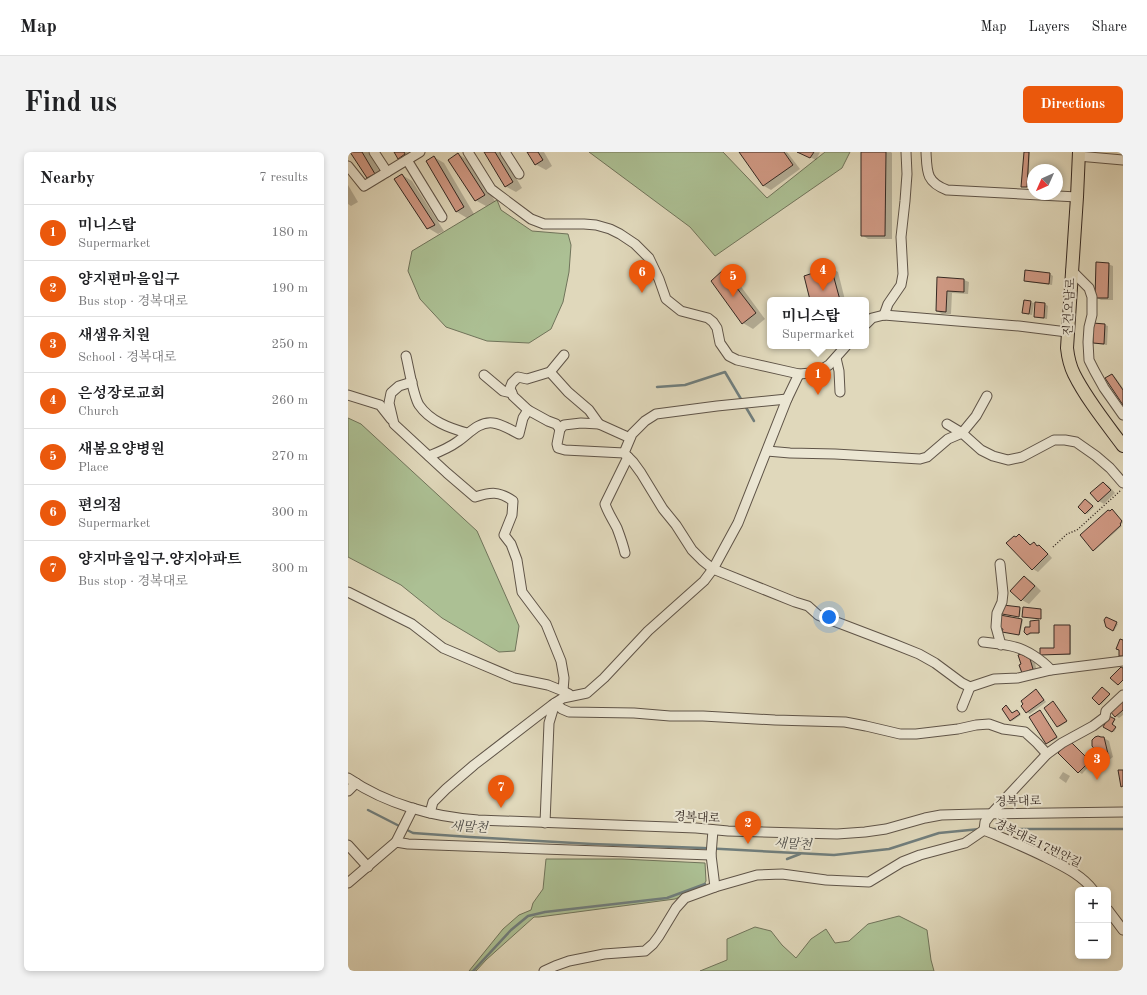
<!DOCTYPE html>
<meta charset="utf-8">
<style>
body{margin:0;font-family:"Old Standard TT","Noto Serif KR",serif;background:#f2f2f2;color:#202124}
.controls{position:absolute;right:12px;bottom:12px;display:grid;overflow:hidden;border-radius:6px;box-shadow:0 2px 6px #0003}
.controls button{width:36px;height:36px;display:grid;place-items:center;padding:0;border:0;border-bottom:1px solid #e0e0e0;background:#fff;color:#202124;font:20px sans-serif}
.compass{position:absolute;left:679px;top:12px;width:36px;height:36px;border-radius:50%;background:#fff;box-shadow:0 2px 6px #0003;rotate:225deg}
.you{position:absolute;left:481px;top:465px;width:14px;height:14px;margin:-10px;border:3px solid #fff;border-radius:50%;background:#1a73e8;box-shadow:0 0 0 6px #1a73e833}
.badge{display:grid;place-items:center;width:26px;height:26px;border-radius:50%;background:#ea580c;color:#fff;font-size:13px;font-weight:700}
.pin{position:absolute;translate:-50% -33px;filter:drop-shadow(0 1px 2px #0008)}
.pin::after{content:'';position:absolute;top:21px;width:14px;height:12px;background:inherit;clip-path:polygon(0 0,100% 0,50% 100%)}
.popup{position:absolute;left:419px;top:145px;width:102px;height:52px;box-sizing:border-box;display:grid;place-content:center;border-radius:6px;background:#fff;filter:drop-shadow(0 1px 3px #0005);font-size:13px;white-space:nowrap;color:#757577}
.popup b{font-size:15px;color:#202124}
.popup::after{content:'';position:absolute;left:50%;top:100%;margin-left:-8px;border:8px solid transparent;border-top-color:#fff}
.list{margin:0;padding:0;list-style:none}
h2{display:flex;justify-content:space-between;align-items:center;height:52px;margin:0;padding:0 16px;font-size:17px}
h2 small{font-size:13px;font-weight:400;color:#757577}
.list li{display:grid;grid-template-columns:26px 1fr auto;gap:12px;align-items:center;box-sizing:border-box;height:56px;padding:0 16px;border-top:1px solid #e0e0e0}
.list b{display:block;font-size:15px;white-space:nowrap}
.list p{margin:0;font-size:13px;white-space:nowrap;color:#757577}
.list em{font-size:13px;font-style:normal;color:#757577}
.map{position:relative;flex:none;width:775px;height:819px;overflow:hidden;border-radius:6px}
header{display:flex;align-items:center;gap:24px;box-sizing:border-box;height:56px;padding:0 20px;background:#fff;border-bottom:1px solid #e0e0e0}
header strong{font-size:19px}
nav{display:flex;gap:22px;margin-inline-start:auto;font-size:14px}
.intro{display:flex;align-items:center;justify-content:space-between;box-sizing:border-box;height:96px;padding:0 24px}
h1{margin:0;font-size:28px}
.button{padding:10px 18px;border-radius:6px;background:#ea580c;color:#fff;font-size:14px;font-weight:700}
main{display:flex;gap:24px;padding:0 24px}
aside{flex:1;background:#fff;border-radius:6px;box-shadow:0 2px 6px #0003}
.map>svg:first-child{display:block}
</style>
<header>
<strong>Map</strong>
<nav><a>Map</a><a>Layers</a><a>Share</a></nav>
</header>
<div class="intro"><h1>Find us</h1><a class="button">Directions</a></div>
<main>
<aside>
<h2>Nearby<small>7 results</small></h2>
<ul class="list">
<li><span class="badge">1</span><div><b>미니스탑</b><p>Supermarket</p></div><em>180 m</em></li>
<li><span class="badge">2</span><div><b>양지편마을입구</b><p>Bus stop · 경복대로</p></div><em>190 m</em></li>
<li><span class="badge">3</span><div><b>새샘유치원</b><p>School · 경복대로</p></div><em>250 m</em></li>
<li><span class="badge">4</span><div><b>은성장로교회</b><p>Church</p></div><em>260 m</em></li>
<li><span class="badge">5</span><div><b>새봄요양병원</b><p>Place</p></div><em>270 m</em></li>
<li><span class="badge">6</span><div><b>편의점</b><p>Supermarket</p></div><em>300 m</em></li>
<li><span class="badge">7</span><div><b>양지마을입구.양지아파트</b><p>Bus stop · 경복대로</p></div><em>300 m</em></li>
</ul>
</aside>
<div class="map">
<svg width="775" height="819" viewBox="0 0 775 819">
<rect width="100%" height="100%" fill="#e0d8bb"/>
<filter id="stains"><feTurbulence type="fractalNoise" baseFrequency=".005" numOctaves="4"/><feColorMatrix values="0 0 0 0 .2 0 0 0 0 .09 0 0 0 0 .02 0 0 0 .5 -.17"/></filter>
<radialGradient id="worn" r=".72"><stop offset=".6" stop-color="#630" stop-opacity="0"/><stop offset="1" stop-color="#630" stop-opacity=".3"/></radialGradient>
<g fill="#acc094" stroke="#70745b">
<path d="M241 0H375L419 46 477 0H502L494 16 367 104 342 75Z"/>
<path d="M149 48 153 58 184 79 220 82 223 93 221 120 215 150 203 177 181 191 139 189 98 175 72 147 60 119 64 99Z"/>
<path d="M0 266 13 272 129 379 171 474 167 499 151 500 94 466 53 433 0 405Z"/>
<path d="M198 707H274L357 711 358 729 354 736 327 747 191 765H186L138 808 128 819H121L155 777 171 763 183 758 185 751 195 737Z"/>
<path d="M551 764 579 778 583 808 586 819H352L379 808V787L407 775 423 779 434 793 448 806 463 787 478 777 487 791 501 789 520 772Z"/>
</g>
<g fill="#0003">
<path d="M4 0H20L37 28 30 31 20 25Z"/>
<path d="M47 0H62L67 8 61 12 51 6Z"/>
<path d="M137 0H153L174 36 168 40 157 34Z"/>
<path d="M180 0H196L204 14 198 18 187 12Z"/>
<path d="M392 0H439L452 17 423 38 416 34Z"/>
<path d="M451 0H472L468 8Z"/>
<path d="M514 0H543L544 1V87H520L514 83Z"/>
<path d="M677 0H682L680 35H676Z"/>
<path d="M110 2 120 8 147 49 138 54 127 48Z"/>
<path d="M86 5 96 11 126 62 119 66 109 60 79 10Z"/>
<path d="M54 23 64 29 96 79 90 82 80 76Z"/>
<path d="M0 33 10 50 3 54 0 52Z"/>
<path d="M760 112 765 114V148H753L748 145Z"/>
<path d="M483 116 490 120 497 148H463Z"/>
<path d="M375 119 386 125 417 167 405 177 395 171Z"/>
<path d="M678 119 702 122 705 124 704 133 680 130 677 128Z"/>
<path d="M590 127 616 128 621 130 620 142 604 141 603 162H594L589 159Z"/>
<path d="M682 150 686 151 684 163 678 162 675 161Z"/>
<path d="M688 151 697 152 700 154 699 167 690 166 687 164Z"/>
<path d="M757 173 760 174 759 193 749 192 746 191Z"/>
<path d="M764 223 767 225 775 236V251Z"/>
<path d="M756 331 761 334 767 341 756 352 751 349Z"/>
<path d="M739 349 746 355 739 362 731 355Z"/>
<path d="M765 359 775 371 772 373 774 374 747 398H746Z"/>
<path d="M672 383 676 386 684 394 686 392 696 397 704 406 690 420 685 417 669 386Z"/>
<path d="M676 425 683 429 693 439 681 452 674 448 663 439Z"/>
<path d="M672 456H673L672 464 657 462Z"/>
<path d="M759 466 770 472 766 479 759 474Z"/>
<path d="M673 468H675L672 483 655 480 656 477Z"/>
<path d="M690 469 691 470 692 481H684L681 483 679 482 683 476Z"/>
<path d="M721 474H723V503H693L707 497Z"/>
<path d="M673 503 687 511 689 520 680 524 675 513Z"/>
<path d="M755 537 762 543 753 553 752 552Z"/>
<path d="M688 539 691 540 698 550 682 562 679 560 677 552Z"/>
<path d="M775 547V563L771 566 762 559Z"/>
<path d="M705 550 719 570 711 575 697 556Z"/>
<path d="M659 554 664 562 669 559 673 563 664 569 663 568Z"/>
<path d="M692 559 710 586 700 591H699Z"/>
<path d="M762 565 767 568 764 574 768 576 766 580 756 574Z"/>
<path d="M756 586 761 589 765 605 758 610 760 613 757 615 753 612Z"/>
<path d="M722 590 725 592 744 611 734 622 731 620Z"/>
<path d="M715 620 722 624 718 631 711 626Z"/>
</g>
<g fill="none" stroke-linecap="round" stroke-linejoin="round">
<g stroke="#707e7d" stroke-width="2.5">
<path d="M309 235 337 233 377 220 406 269"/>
<path d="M20 658 65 681 122 685 244 692 355 696 486 703 541 697 591 681 632 677"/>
<path d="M643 677H775"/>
<path d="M439 707 452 702"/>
<path d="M125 819 163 778 180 764 197 760 319 746 357 732"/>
</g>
</g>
<g fill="#d09984" stroke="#342822">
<path d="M2 0H14L27 22 19 26Z"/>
<path d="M46 0H56L57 2 50 7Z"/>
<path d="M136 0H147L165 30 157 35Z"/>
<path d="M179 0H190L195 8 187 13Z"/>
<path d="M391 0H436L445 13 415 34Z"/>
<path d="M449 0H466L462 6Z"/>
<path d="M513 0H538L537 84H513Z"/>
<path d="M676 0H681L679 35H673Z"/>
<path d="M110 1 137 43 127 49 100 8Z"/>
<path d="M86 4 116 55 108 60 78 9Z"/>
<path d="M54 22 87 73 79 77 46 27Z"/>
<path d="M748 110 761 111 760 146H747Z"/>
<path d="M483 115 492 148H462L456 124Z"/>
<path d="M375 118 408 161 394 172 363 129Z"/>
<path d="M677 118 702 121 701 132 676 129Z"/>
<path d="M589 125 616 127V140L599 139 598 160 588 159Z"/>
<path d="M676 148 683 149 681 162 674 161Z"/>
<path d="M687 150 697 151 696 166 686 165Z"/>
<path d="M745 171 757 172 756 192 745 191Z"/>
<path d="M764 222 775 238V253L757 226Z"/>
<path d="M755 330 763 338 750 350 742 341Z"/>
<path d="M737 347 745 354 737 362 730 355Z"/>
<path d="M764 357 774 369 772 372 773 373 745 399 732 383 760 358 762 359Z"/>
<path d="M671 382 682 393 686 390 689 394 691 393 700 402 684 418 658 391 666 384 668 385Z"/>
<path d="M676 424 687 434 673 449 662 439Z"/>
<path d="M655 453 672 455 671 465 654 462Z"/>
<path d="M675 455 693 457V467L674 465Z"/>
<path d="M652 463 674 467 671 483 654 480 655 477 651 476Z"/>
<path d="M758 465 769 470 765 479 758 475 756 468Z"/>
<path d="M691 468V481H682L679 483 676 480 677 475H682V469Z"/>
<path d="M706 473H722V502L692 503V496H706Z"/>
<path d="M772 487 775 488V504H771V498L768 497Z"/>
<path d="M673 502 682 507 685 517 674 521 671 513 673 512 670 503Z"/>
<path d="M773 515 775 516V528L770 533 762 526Z"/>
<path d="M754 535 762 542 751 553 744 546Z"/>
<path d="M688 537 696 548 678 561 673 554 675 552 673 549Z"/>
<path d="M775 545V558L767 565 761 558Z"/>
<path d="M705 549 719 569 709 575 696 556Z"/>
<path d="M658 553 664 561 669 558 672 562 662 569 654 557Z"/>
<path d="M692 558 709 585 698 592 681 565Z"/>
<path d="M761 564 767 567 764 572 768 575 764 580 755 575Z"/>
<path d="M750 584 753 585H756L760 602 754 607 755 610 752 613 745 605 749 600 744 594V588L747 585Z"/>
<path d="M722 589 742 609 730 621 710 601Z"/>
<path d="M770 618H775V634L773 635Z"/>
</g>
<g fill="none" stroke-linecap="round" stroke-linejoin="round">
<g stroke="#5f5448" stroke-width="11">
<g id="minor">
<path d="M26 0 39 20"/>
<path d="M120 0 143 37 183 67 196 72H236L248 73 262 77 272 82 287 92 301 106 311 127 318 147 333 159 360 166 365 170 369 176 372 191 381 204 389 208 451 222 463 221 469 220 481 213 498 194"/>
<path d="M157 0 171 22"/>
<path d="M578 0C579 20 578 30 599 38L729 45"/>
<path d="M730 4 775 8"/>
<path d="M59 8 94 65"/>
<path d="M0 14 16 34 72 0"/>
<path d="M723 118 741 136 744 145V163L741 175 740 190 741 208 746 218 756 236 775 263"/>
<path d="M536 163 540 152 553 133 555 122 553 85 557 49 559 22 558 0"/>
<path d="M518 172 524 166 536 163 671 174 719 180"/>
<path d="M58 204C61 216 65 243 71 253 82 269 101 276 119 281"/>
<path d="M488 206 491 219 492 240"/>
<path d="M202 220 220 240 241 258 251 272"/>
<path d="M136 223 155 239 164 241"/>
<path d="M64 230 51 234 43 241 41 251 46 272 99 321 127 345C143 340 151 339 165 349L164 363 156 383 163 392 169 408 174 440 198 472 213 509 216 526 215 539"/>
<path d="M0 243 32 253 43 267"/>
<path d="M439 247 369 254 308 262 297 269 284 282 276 301 285 310 293 321 315 357 328 373 344 398 355 409 365 417 447 450 460 454 470 463 546 492 571 502 587 511 614 531 622 535 646 527 670 526 703 518 775 509"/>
<path d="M599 272 614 281 633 298 645 304 660 308 674 305 706 288H717L728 290 748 304 762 316 775 331"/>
<path d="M212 277 208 272 200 269 180 258 165 244 162 236 164 231 170 225 179 227 202 220 216 203"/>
<path d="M419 299 442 301 487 302 572 307 579 305 600 287 614 281 628 264 639 244"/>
<path d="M276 301 217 298 210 296 209 292 212 277 216 273 233 271 251 272 282 286"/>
<path d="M81 304C91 300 101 296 109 290 120 283 130 269 145 271 154 272 163 278 171 282L175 266 180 258"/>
<path d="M277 401C275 392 272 384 269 376 265 368 260 361 257 352L280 305"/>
<path d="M652 412 655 441 654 450 649 461 648 475 653 493"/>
<path d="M0 440 64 472 95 496 166 526 200 533 215 539 221 542"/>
<path d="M635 490C644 491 654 492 663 494 678 497 694 508 703 518"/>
<path d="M614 555 622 535"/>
<path d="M0 626C38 652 85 665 130 668L348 676 380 679 489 682 517 680 538 677 577 666 593 663 629 662 775 660"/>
<path d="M0 639 8 631"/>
<path d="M82 661 85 650 98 637 126 613 204 553 215 546 239 541 256 526 300 479 356 429 365 417 390 371 439 247 451 222"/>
<path d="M197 671 201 571 207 551 214 557 221 560 286 561 322 564H355L427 568 497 570 518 574 552 582H568L610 577 628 573 641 572 655 577 677 580 689 591 699 602"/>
<path d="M365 678 363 703 367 735"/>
<path d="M636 678 637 670 643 662 699 602 714 591 745 574 757 565 758 559 775 543"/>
<path d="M636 678C657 687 677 695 697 705 714 714 733 722 745 738"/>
<path d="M48 690 60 692 363 703"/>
<path d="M0 693 20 715"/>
<path d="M0 731 48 690 65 656"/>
<path d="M760 758 775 778"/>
<path d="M196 819 207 814 221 809 256 802 297 799 305 792 311 784 328 756 337 746 367 735 409 723 434 722 478 728 521 730 554 710 572 703 617 691 636 678"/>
</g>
</g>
<g stroke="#342822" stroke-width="14">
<path id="major" d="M731 0 729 45 719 196C720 205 722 214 726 222 739 248 758 271 775 294"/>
</g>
<path stroke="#342822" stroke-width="1.5" stroke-dasharray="1 2" stroke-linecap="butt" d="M705 395 719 382 729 378 772 339"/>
<use href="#minor" stroke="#ebe6d3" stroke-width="9"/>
<use href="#major" stroke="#e0d8bb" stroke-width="12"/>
</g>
<g text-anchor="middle" stroke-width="4" stroke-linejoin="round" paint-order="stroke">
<g font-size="12" fill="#342822" stroke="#ebe6d3">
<text transform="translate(721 155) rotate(-87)" y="4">진건오남로</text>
<text transform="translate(670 649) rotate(-1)" y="4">경복대로</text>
<text transform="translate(349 665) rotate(3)" y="4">경복대로</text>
<text transform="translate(690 691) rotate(26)" y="4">경복대로17번안길</text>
</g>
<g font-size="13" font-style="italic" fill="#4d4c48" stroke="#ebe6d3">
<text transform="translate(121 674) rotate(3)" y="5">새말천</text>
<text transform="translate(445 691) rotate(3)" y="5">새말천</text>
</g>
</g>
<rect width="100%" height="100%" filter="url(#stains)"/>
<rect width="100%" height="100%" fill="url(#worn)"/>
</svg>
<div class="controls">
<button>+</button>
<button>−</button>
</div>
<svg class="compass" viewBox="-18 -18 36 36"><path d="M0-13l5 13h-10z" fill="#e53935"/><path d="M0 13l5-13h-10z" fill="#757577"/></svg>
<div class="you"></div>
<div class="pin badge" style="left:470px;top:243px">1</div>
<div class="popup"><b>미니스탑</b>Supermarket</div>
<div class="pin badge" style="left:400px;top:692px">2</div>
<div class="pin badge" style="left:749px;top:628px">3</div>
<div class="pin badge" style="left:475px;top:139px">4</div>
<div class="pin badge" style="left:385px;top:145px">5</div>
<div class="pin badge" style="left:294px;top:141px">6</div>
<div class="pin badge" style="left:153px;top:656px">7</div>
</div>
</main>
